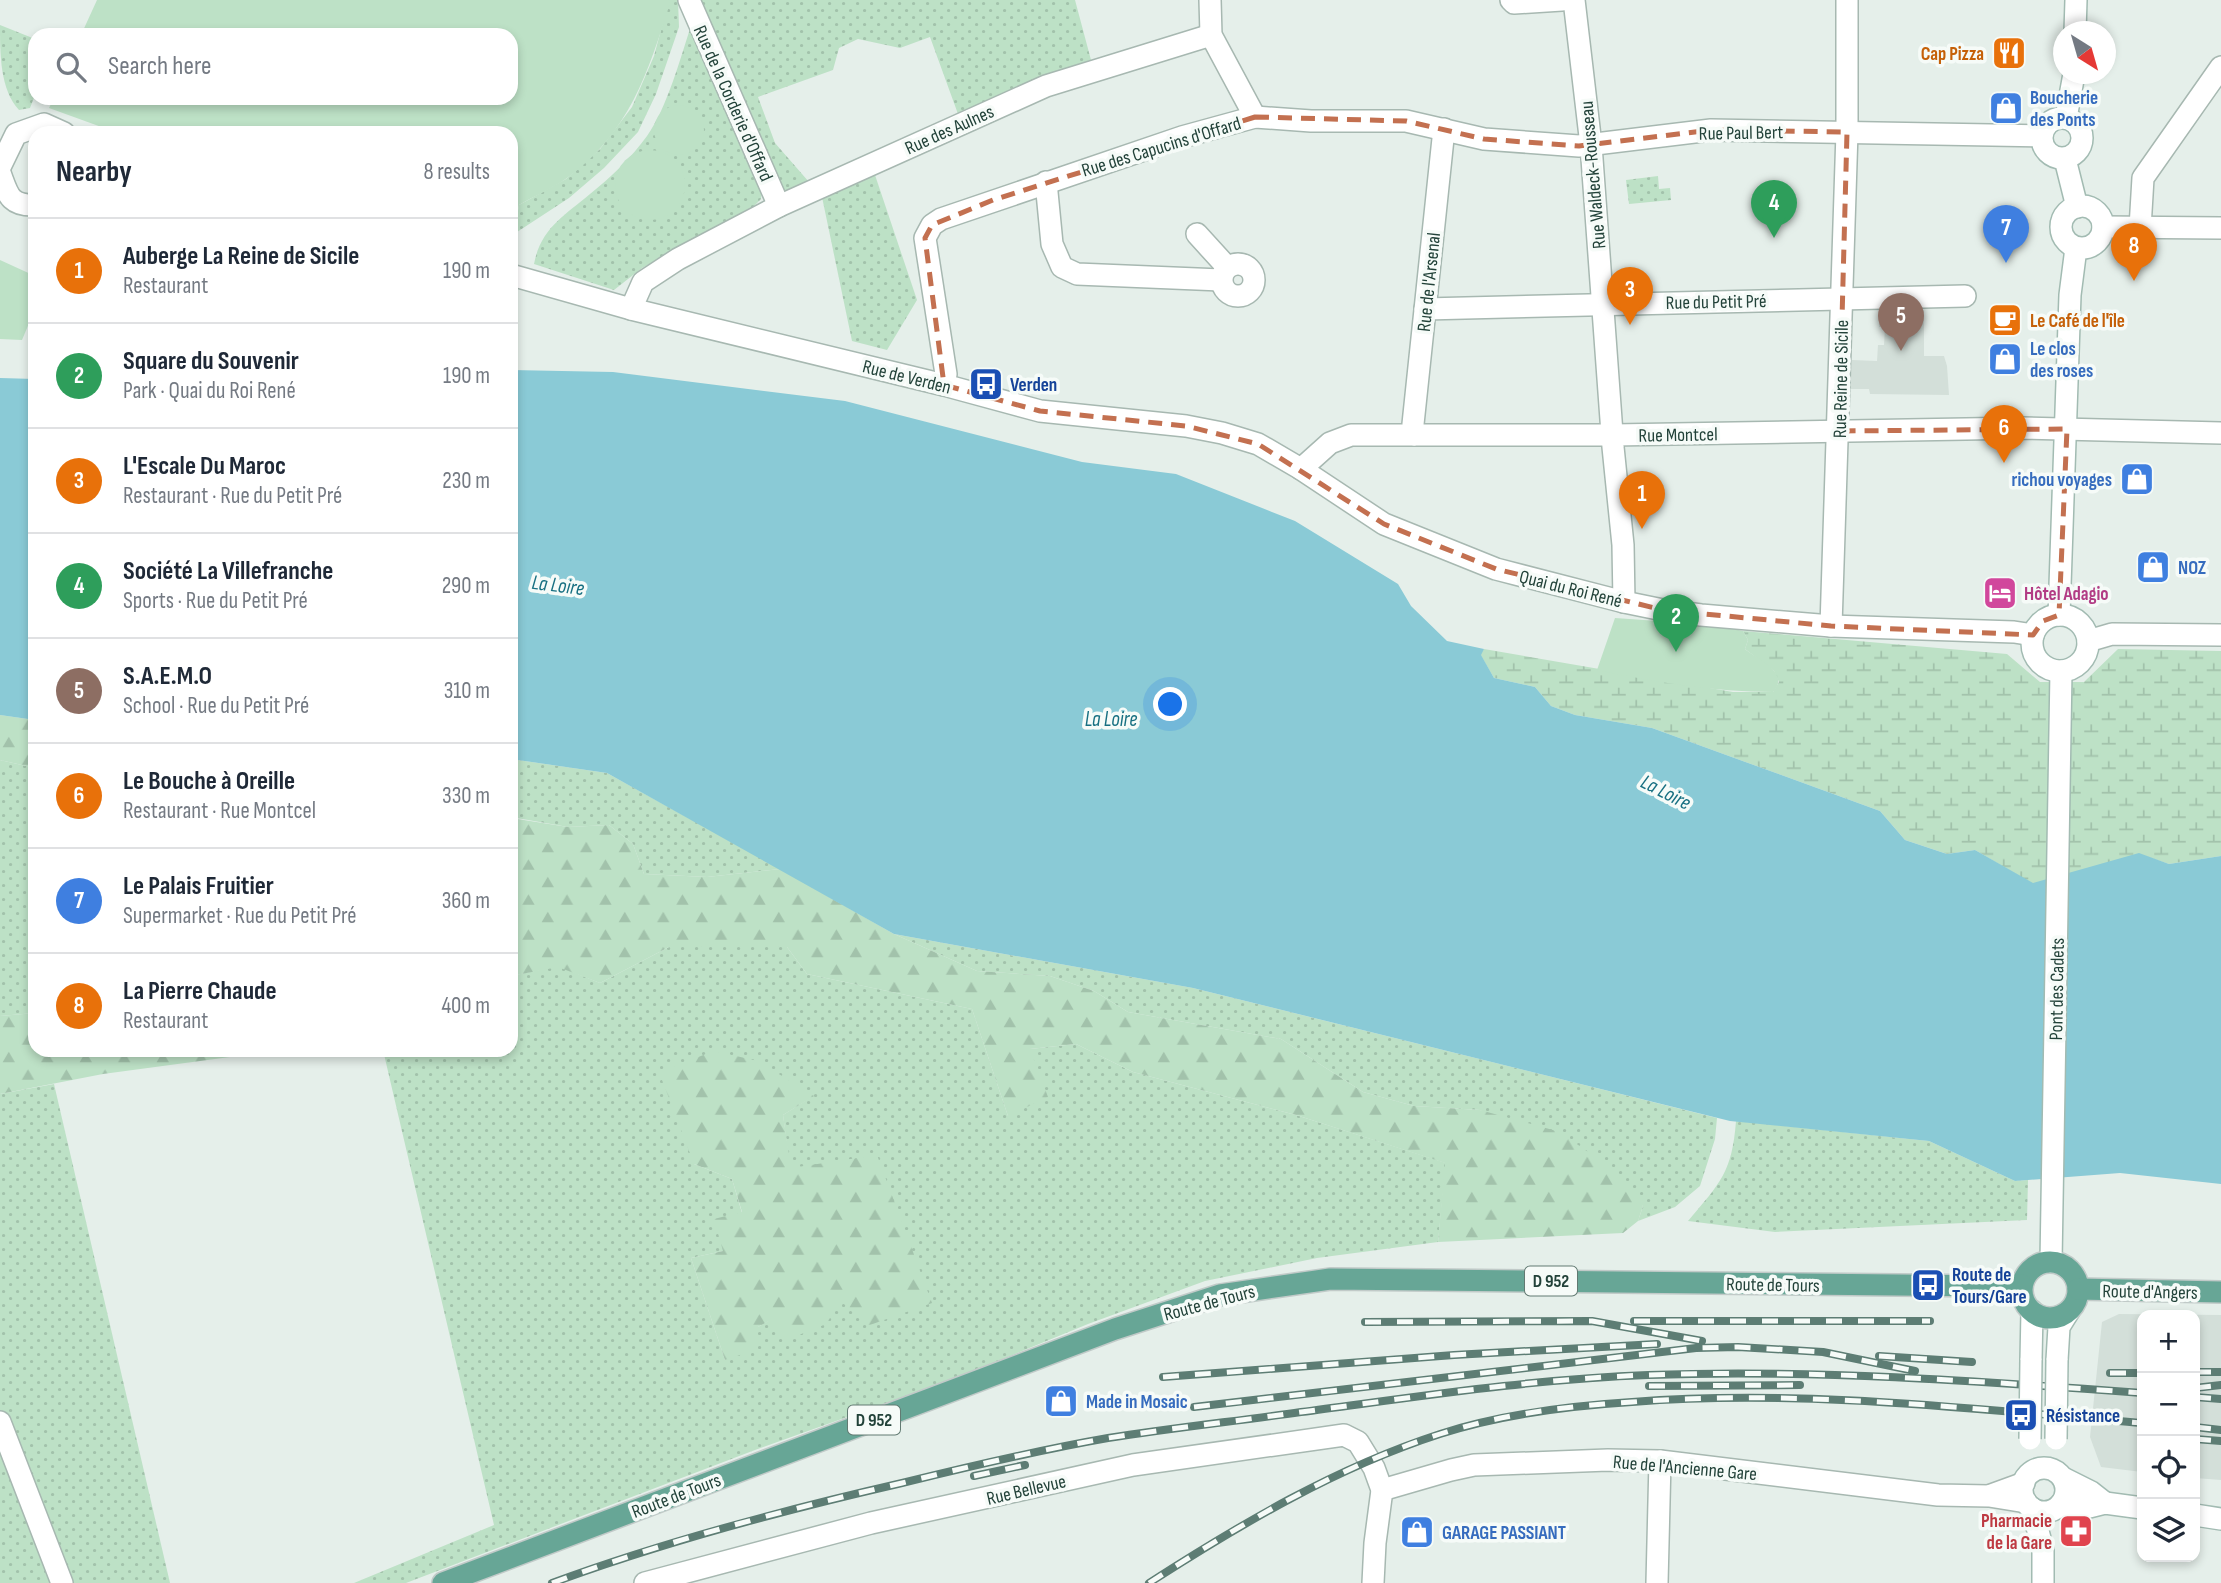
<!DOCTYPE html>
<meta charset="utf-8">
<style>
body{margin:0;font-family:"Sofia Sans Condensed",sans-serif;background:#f6f6f7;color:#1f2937}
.controls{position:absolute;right:21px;bottom:21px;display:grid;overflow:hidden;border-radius:14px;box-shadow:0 4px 10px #0003}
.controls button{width:63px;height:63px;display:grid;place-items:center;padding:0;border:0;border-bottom:2px solid #e0e1e3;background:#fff;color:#1f2937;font:35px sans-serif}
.compass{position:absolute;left:2053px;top:21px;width:63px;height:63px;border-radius:50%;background:#fff;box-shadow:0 4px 10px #0003;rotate:143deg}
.you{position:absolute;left:1171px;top:705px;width:24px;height:24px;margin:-18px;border:5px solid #fff;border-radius:50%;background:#1a73e8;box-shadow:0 0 0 10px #1a73e833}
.badge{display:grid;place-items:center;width:46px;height:46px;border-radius:50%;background:#b45309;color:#fff;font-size:23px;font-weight:700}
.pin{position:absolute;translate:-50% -58px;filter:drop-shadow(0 2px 4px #0008)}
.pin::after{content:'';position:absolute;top:37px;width:24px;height:21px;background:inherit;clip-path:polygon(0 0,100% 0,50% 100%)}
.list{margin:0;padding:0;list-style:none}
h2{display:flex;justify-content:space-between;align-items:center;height:91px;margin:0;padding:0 28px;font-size:30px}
h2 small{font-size:23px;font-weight:400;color:#747a83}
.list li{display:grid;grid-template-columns:46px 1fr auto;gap:21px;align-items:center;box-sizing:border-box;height:105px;padding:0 28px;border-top:2px solid #e0e1e3}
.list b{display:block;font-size:26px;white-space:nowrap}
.list p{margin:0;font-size:23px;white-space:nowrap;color:#747a83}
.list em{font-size:23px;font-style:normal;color:#747a83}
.icon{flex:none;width:38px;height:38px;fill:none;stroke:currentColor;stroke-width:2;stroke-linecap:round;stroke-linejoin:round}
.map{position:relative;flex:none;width:2221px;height:1583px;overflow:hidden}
.search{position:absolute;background:#fff;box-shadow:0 4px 10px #0003;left:28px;top:28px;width:490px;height:77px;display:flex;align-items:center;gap:18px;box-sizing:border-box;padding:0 24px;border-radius:21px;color:#747a83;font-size:26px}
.panel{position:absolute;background:#fff;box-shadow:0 4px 10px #0003;left:28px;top:126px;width:490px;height:931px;border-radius:21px}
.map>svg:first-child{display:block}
</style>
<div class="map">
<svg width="2221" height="1583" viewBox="0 0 2221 1583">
<defs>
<pattern id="grass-dots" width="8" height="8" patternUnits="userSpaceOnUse" patternTransform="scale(1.75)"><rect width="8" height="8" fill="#bde1c6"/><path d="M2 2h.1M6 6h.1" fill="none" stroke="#a2c2ab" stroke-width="1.8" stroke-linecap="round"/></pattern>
<pattern id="forest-firs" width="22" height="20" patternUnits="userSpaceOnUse" patternTransform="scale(1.75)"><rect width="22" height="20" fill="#bde1c6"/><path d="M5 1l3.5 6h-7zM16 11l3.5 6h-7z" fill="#a2c2ab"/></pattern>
<pattern id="wetland-marsh" width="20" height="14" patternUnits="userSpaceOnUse" patternTransform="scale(1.75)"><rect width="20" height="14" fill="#bde1c6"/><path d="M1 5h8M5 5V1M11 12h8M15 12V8" fill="none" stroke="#a2c2ab"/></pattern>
</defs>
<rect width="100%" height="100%" fill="#e5efea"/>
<g fill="#d3dfd9">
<path d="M1924 310V356H1944L1947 366 1949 395 1870 394 1869 389H1850L1852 360 1877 361 1878 345H1884L1885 327H1879V312Z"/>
<path d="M2119 1314 2221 1315V1480L2195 1478V1315H2142V1472L2101 1467 2090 1437 2102 1322Z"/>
</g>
<g fill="url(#grass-dots)" fill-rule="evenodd">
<path d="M669 0H678L679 27 656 94 638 132 604 168 569 198 514 234 519 205 566 179 600 149 632 107 654 56Z"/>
<path d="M696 0H1075L1091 60 1044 75 958 114 930 37 900 48 858 39 839 48 833 70 758 97 775 143 809 182 783 194Z"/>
<path d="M0 25 35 39V95L30 108 19 110C0 90 0 54 0 25Z"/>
<path d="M691 26 762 183 761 199 749 211 642 268 614 290 534 264C541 228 564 216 590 194 610 178 632 157 647 136 667 108 680 59 691 26Z"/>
<path d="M874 172 917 300 887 350 852 341 822 197Z"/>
<path d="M1658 176 1659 189 1670 188 1671 200 1629 204 1626 180Z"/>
<path d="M511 759 607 773 780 869 707 877 644 874 633 844 609 825 568 827 511 817Z"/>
<path d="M0 760 35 768V1013L0 1016Z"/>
<path d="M894 934 1193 988 1717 1118 1715 1139 1700 1186 1675 1207 1638 1221 1643 1206 1480 1110 1414 1106 1363 1092 1281 1039 1128 1012 1094 991 1050 976 977 971Z"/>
<path d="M669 947H787L807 974 972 1009 1008 1116 1030 1049 1076 1044 1133 1072 1296 1115 1446 1163 1438 1242 1317 1258 1205 1281 1088 1324 959 1377 755 1450 406 1583H354L494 1525 383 1050H511V976L558 966 600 983ZM813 1096 783 1115 790 1168 770 1320 758 1327 725 1360 691 1258 723 1251 742 1213 732 1179 694 1164Z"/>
<path d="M54 1084 170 1583H0V1094Z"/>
<path d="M1736 1121 1929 1141 2015 1181 2028 1180 2027 1220 1775 1232 1688 1221C1720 1183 1732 1173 1736 1121Z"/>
</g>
<g fill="url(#forest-firs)">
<path d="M0 715 35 720V768L0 760Z"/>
<path d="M511 818 568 827 609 825 633 844 644 874 707 877 780 869 894 934 977 971 1050 976 1094 991 1128 1012 1281 1039 1363 1092 1414 1106 1480 1110 1560 1132 1616 1172 1643 1206 1638 1221 1623 1233 1438 1242 1445 1163 1296 1115 1133 1072 1076 1044 1030 1049 1048 1097 1008 1116 972 1009 807 974 787 947H669L600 983 558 967 511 976Z"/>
<path d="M35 1013V1050H283L103 1074 0 1094V1016Z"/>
<path d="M714 1051 758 1061 814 1096 783 1115 791 1168 877 1155 932 1303 867 1326 841 1301 826 1324 789 1339 769 1321 758 1327V1349L725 1360 691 1258 723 1251 714 1219 742 1212 732 1179 694 1164 659 1072Z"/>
</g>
<path fill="url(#wetland-marsh)" d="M1743 631 2007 654 2040 682H2084L2118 649 2221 651V856L2169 864 2139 854 2033 884 1975 850 1947 854 1905 840 1880 811 1652 728 1575 715 1551 706 1535 687 1494 678 1480 654 1484 649 1733 692H1773L1779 682 1774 671 1745 649 1748 640Z"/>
<g fill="#bde1c6">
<path d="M97 0H669L670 3C648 73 629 133 567 178 552 189 534 196 519 205L514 234 511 233V133H118L49 108 54 98H511V35H81Z"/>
<circle cx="679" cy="130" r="25"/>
<circle cx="650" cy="185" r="35"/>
<path d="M0 260 35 276V309L22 340 0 339Z"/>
<path d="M1615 618 1715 625 1743 631 1748 640 1745 649C1758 660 1791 673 1773 692 1714 692 1655 682 1597 670Z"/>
</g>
<g fill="#8acad6">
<path d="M511 370 613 372 845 401 1082 462 1176 474 1295 521 1398 584 1411 606 1447 641 1484 649 1481 655 1494 678 1535 687 1551 706 1575 715 1652 728 1880 811 1905 840 1947 854 1975 850 2033 883 2139 853 2169 864 2221 856V1184L2120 1173 2015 1181 1929 1141 1730 1121 1193 988 894 934 607 773 511 759Z"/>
<path d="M0 378 35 379V720L0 715Z"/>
</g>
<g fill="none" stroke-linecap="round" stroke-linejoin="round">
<g stroke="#a7b8b1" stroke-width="24">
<g id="street">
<path d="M689 0 779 206"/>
<path d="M1210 0 1211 35 1255 117"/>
<path d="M1511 0 1514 3 1562 0"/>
<path d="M1574 0 1591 145 1613 447 1623 545 1624 602"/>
<path d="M0 167 16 134 44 124 64 133"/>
<path d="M0 173C8 194 9 206 35 205"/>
<path d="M1046 182 1052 244 1062 267 1077 274 1221 280"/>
<path d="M2103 227 2221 228"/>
<path d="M2140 228 2143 178 2221 67"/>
<path d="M1197 234 1227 267"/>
<circle cx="1238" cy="280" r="16"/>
<path d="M511 275 631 309 944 385 1040 411 1186 426 1222 433 1258 444 1301 469 1384 524 1496 569 1624 602 1663 610 1701 615 1831 626 2014 632 2033 635"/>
<path d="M631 309 643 282 678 259 779 206 1046 86 1211 35"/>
<path d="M1425 309 1965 296"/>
<path d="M944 385 946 374 925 238 932 225 941 219 1182 137 1255 117 1311 121H1406L1484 139 1579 146 1711 130 2041 136"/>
<path d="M1414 435 1413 424 1444 129"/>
<path d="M1301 469 1330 443 1351 435H1613L2023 428 2221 433"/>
<path d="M1831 626 1847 132V0"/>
<path d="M2088 641 2112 634 2221 635"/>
<path d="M0 1422 62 1583"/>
<path d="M1382 1490 1451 1470 1474 1465 1608 1460 1660 1461 1938 1495 1989 1496 2026 1502"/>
<path d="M1991 1495 2024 1483"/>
<path d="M645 1583 871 1523 1133 1465 1344 1435 1358 1442 1374 1468 1382 1490 1375 1543 1373 1583"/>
<path d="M1657 1583 1660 1461"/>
</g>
</g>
<g stroke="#a2bbb2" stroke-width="24">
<g id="secondary">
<path d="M2075 32 2076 0"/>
<circle cx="2062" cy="138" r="20"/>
<path d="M2066 118 2074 74"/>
<path d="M2065 159 2077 207"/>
<circle cx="2082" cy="227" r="21"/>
<path d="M2059 615 2070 295 2076 248"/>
<circle cx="2060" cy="643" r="28"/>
<path d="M2051 1262 2061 671"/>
<path d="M2031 1360 2032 1311"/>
<path d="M2057 1360 2059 1327 2069 1311"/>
<circle cx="2044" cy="1490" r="22"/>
<path d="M2063 1478 2091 1492 2105 1503"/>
<path d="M2060 1505 2089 1507 2105 1503 2142 1508"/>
<path d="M2032 1508 2043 1550V1583"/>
<path d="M2195 1515 2221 1519"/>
</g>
</g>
<g stroke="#c1cac8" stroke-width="24">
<g id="primary">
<circle cx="2050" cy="1290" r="28"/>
<path d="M2078 1289 2221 1292"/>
<path d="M443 1583 1115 1329 1220 1295 1330 1279 1994 1286 2022 1285"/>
</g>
</g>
<use href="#street" stroke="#fff" stroke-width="21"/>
<use href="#secondary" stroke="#fff" stroke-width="21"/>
<use href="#primary" stroke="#67a696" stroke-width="21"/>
<g stroke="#5d7d74" stroke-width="8">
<g id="rail">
<path d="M1634 1321H1930"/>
<path d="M1365 1322 1592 1321 1702 1341"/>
<path d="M1879 1356 1972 1362"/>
<path d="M2195 1372H2221"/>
<path d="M2110 1373H2142"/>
<path d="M1163 1377 1454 1355 1657 1344"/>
<path d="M1649 1386 1800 1385"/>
<path d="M2195 1388 2221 1385"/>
<path d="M2195 1397 2221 1399"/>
<path d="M1194 1407 1696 1348 1738 1347 1823 1352 1915 1371"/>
<path d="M2195 1427 2221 1430"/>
<path d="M2195 1439 2221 1441"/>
<path d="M974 1476 1025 1465"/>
<path d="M552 1583C666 1541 784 1510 902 1483 971 1466 1039 1450 1108 1438 1172 1428 1237 1421 1301 1412 1416 1397 1532 1379 1648 1375 1813 1369 1978 1381 2142 1393"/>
<path d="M1149 1583C1241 1524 1335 1468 1440 1434 1502 1414 1567 1406 1632 1402 1802 1389 1972 1409 2142 1423"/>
</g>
</g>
<use href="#rail" stroke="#f6fbf8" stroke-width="5" stroke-dasharray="16" stroke-linecap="butt"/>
<g stroke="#a2bbb2" stroke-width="24" stroke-linecap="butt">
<g id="secondary-bridge">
<path d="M2030 1439 2031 1360"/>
<path d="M2056 1439 2057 1360"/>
</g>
</g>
<use href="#secondary-bridge" stroke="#fff" stroke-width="21"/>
</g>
<path fill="none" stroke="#c37050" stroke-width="5" stroke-dasharray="14 9" stroke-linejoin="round" d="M1255 117 1406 121 1484 139 1579 146 1711 130 1847 132 1839 431 2067 429 2059 615 2043 621 2033 635 1831 626 1663 610 1496 569 1384 524 1258 444 1186 426 1040 411 944 385 925 238 932 225 993 200Z"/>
<defs>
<g id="restaurant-square" transform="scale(1.75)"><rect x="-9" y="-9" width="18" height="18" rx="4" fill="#e8710a" stroke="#f6fbf8"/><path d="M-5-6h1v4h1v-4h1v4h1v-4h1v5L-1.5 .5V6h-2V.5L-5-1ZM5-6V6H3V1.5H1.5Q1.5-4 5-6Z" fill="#fff"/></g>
<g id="shop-square" transform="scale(1.75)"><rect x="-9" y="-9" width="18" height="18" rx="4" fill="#3f7fe0" stroke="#f6fbf8"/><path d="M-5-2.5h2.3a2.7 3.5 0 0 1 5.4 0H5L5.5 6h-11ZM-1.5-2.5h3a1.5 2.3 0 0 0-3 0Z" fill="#fff"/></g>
<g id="cafe-square" transform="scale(1.75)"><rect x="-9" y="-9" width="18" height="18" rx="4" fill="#e8710a" stroke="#f6fbf8"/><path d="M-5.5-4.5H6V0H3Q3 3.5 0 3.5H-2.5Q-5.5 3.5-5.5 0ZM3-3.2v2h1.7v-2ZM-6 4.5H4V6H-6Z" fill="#fff"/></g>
<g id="bus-square" transform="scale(1.75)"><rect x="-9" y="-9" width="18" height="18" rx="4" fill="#1a4fb4" stroke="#f6fbf8"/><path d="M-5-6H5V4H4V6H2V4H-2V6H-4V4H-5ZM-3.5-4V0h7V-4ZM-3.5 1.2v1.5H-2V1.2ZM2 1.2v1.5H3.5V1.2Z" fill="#fff"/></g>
<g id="hotel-square" transform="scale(1.75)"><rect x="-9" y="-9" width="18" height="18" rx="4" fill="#d1479c" stroke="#f6fbf8"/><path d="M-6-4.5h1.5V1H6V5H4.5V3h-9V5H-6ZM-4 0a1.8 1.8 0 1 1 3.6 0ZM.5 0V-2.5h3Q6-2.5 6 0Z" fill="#fff"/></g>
<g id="pharmacy-square" transform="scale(1.75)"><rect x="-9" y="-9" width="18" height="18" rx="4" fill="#e0444e" stroke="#f6fbf8"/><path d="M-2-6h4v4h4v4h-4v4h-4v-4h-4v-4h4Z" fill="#fff"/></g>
</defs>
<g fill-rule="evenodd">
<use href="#restaurant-square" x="2009" y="53"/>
<use href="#shop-square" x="2006" y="108"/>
<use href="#cafe-square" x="2005" y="320"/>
<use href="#shop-square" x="2005" y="359"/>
<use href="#bus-square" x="986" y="384"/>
<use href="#shop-square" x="2137" y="479"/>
<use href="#shop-square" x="2153" y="567"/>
<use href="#hotel-square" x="2000" y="593"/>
<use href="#bus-square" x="1928" y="1285"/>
<use href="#shop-square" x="1061" y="1401"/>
<use href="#bus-square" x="2021" y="1415"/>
<use href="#pharmacy-square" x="2076" y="1531"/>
<use href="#shop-square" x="1417" y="1532"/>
</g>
<g text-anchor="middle" stroke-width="7" stroke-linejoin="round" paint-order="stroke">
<g fill="#f6fbf8" stroke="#627a72" stroke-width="2">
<rect x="1525" y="1266.5" width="52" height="29" rx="5"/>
<rect x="848" y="1405.5" width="52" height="29" rx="5"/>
</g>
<g font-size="18" font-weight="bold" fill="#224239">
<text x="1551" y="1287">D 952</text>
<text x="874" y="1426">D 952</text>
</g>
<g font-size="19" font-weight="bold" fill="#c56008" stroke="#f6fbf8" text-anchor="end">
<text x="1984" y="60">Cap Pizza</text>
<text x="2030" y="327" text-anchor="start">Le Café de l'île</text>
</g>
<g font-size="19" font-weight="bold" fill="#366cbe" stroke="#f6fbf8" text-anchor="start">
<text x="2030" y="104">Boucherie<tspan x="2030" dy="22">des Ponts</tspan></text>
<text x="2030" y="355">Le clos<tspan x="2030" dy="22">des roses</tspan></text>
<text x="2112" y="486" text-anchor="end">richou voyages</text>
<text x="2178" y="574">NOZ</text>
<text x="1086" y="1408">Made in Mosaic</text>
<text x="1442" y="1539">GARAGE PASSIANT</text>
</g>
<g font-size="19" fill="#224239" stroke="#f6fbf8">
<text transform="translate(734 103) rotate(66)" y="7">Rue de la Corderie d'Offard</text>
<text transform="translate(949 129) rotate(-24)" y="7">Rue des Aulnes</text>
<text transform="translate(1741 132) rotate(-1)" y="7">Rue Paul Bert</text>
<text transform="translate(1161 146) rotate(-17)" y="7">Rue des Capucins d'Offard</text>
<text transform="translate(1592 175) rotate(-95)" y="7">Rue Waldeck-Rousseau</text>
<text transform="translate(1428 282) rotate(-84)" y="7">Rue de l'Arsenal</text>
<text transform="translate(1716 301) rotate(-1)" y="7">Rue du Petit Pré</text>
<text transform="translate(907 376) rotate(14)" y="7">Rue de Verden</text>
<text transform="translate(1840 379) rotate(-89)" y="7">Rue Reine de Sicile</text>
<text transform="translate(1678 434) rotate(-1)" y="7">Rue Montcel</text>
<text transform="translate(1571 588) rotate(14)" y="7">Quai du Roi René</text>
<text transform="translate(2056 989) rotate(-89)" y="7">Pont des Cadets</text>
<text transform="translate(1773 1284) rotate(1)" y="7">Route de Tours</text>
<text transform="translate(2150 1291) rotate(1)" y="7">Route d'Angers</text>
<text transform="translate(1209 1302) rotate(-15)" y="7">Route de Tours</text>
<text transform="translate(1685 1467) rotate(5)" y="7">Rue de l'Ancienne Gare</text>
<text transform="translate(1026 1489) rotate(-13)" y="7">Rue Bellevue</text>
<text transform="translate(676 1495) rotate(-21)" y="7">Route de Tours</text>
</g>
<g font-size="19" font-weight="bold" fill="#164399" stroke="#f6fbf8" text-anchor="start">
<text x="1010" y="391">Verden</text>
<text x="1952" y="1281">Route de<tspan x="1952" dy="22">Tours/Gare</tspan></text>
<text x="2046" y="1422">Résistance</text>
</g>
<g font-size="19" font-weight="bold" fill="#b23c85" stroke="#f6fbf8" text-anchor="start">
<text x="2024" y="600">Hôtel Adagio</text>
</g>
<g font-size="19" font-weight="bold" fill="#be3a42" stroke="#f6fbf8" text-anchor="end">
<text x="2052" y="1527">Pharmacie<tspan x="2052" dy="22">de la Gare</tspan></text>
</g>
<g font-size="21" font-style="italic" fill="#187082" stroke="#f6fbf8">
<text transform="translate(558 585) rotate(7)" y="7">La Loire</text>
<text x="1111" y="726">La Loire</text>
<text transform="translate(1666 792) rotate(27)" y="7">La Loire</text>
</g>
</g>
</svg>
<div class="controls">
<button>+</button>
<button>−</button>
<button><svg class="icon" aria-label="locate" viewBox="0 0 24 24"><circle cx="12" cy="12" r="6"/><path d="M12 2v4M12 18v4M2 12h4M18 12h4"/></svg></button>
<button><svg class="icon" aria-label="layers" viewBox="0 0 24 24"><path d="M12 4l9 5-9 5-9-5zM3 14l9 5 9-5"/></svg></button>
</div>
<svg class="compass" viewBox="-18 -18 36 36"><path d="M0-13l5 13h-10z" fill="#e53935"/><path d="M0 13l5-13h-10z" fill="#747a83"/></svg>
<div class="you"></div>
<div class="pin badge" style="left:1642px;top:529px;background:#e8710a">1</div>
<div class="pin badge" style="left:1676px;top:652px;background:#2e9e5b">2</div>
<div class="pin badge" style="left:1630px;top:325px;background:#e8710a">3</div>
<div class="pin badge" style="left:1774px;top:238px;background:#2e9e5b">4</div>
<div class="pin badge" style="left:1901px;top:351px;background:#8d6e63">5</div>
<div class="pin badge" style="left:2004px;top:463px;background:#e8710a">6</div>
<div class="pin badge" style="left:2006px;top:263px;background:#3f7fe0">7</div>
<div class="pin badge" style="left:2134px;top:281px;background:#e8710a">8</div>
<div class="search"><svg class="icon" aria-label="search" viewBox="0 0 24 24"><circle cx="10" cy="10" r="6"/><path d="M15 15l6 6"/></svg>Search here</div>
<section class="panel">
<h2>Nearby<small>8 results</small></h2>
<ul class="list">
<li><span class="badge" style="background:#e8710a">1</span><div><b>Auberge La Reine de Sicile</b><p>Restaurant</p></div><em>190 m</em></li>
<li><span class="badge" style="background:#2e9e5b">2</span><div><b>Square du Souvenir</b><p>Park · Quai du Roi René</p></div><em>190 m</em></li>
<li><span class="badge" style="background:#e8710a">3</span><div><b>L'Escale Du Maroc</b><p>Restaurant · Rue du Petit Pré</p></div><em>230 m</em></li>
<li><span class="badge" style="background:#2e9e5b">4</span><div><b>Société La Villefranche</b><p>Sports · Rue du Petit Pré</p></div><em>290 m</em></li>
<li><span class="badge" style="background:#8d6e63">5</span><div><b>S.A.E.M.O</b><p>School · Rue du Petit Pré</p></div><em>310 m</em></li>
<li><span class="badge" style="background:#e8710a">6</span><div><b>Le Bouche à Oreille</b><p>Restaurant · Rue Montcel</p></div><em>330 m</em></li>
<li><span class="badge" style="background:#3f7fe0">7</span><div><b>Le Palais Fruitier</b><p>Supermarket · Rue du Petit Pré</p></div><em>360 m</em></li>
<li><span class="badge" style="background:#e8710a">8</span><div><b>La Pierre Chaude</b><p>Restaurant</p></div><em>400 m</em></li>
</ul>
</section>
</div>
